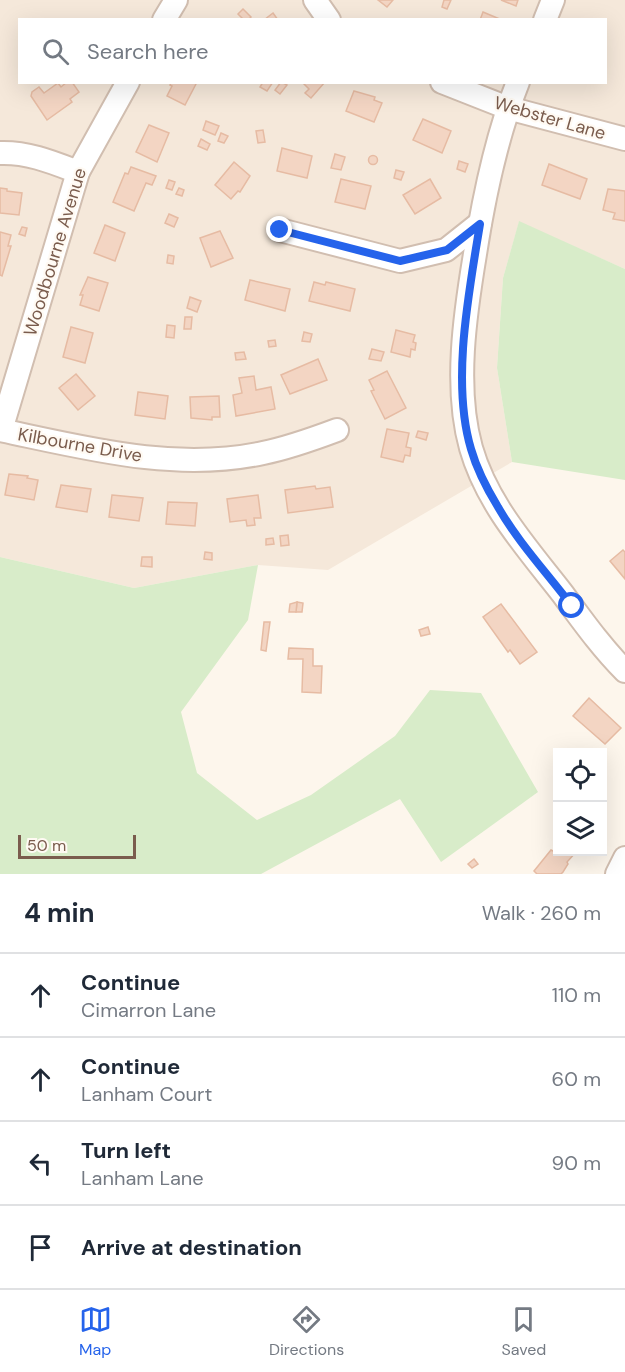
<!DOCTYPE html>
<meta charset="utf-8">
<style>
body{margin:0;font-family:"DM Sans",sans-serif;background:#f6f6f7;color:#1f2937}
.controls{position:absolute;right:18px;bottom:18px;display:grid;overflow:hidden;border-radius:0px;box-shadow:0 6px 24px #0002}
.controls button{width:54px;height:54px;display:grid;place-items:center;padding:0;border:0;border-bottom:2px solid #e0e1e3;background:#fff;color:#1f2937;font:30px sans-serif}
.scale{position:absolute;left:18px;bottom:15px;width:118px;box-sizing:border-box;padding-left:6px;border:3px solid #7a5c4d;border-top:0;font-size:16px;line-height:21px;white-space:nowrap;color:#7a5c4d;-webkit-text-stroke:4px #fffaf3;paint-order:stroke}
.stop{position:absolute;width:18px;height:18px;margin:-14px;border:4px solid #2563eb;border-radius:50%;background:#fff}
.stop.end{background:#2563eb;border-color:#fff;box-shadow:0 2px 6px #0008}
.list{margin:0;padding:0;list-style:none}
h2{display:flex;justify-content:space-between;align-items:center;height:78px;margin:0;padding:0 24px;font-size:26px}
h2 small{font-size:20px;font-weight:400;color:#747a83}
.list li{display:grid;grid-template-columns:39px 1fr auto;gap:18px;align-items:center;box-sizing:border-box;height:84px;padding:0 24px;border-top:2px solid #e0e1e3}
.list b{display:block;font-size:22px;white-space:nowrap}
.list p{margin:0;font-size:20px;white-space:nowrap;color:#747a83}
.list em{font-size:20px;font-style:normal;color:#747a83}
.icon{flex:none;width:33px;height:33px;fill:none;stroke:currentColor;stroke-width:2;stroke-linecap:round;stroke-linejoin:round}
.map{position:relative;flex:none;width:625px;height:874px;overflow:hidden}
.search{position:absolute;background:#fff;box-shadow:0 6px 24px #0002;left:18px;right:18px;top:18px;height:66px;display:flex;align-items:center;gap:15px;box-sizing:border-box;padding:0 21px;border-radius:0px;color:#747a83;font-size:22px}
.sheet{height:414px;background:#fff}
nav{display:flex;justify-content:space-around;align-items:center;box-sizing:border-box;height:84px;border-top:2px solid #e0e1e3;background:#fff;font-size:16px;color:#747a83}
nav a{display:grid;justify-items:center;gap:3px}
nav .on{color:#2563eb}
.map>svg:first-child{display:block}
</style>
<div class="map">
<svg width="625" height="874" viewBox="0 0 625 874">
<rect width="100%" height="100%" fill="#fdf6ec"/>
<path fill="#f5e8da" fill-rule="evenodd" d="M0 0H625V269L519 222 503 278 497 368 512 462 328 570 258 565 134 588 0 557ZM20 20H606V82H20Z"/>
<g fill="#d8ecc9">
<path d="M519 221 625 269V480L512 462 497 368 503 278Z"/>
<path d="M0 557 134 588 258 565 248 620 181 712 197 773 257 820 311 795 395 736 430 690 481 693 538 792 441 862 400 799 261 874H0Z"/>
</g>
<g fill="#f3d5c3" stroke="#e6bba3" stroke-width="1.5">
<path d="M378 0H393L387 7Z"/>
<path d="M444 0H451L447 9 442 7Z"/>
<path d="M501 0H518L516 6Z"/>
<path d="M243 9 251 17 248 20H244L238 14Z"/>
<path d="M483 12 502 20H480Z"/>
<path d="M273 13 278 20H264Z"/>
<path d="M67 82H72L79 92 70 99 72 102 47 120 31 96 32 92 39 87 44 93 58 83 61 87Z"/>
<path d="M171 82H197L185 105 167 96 172 86 170 85Z"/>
<path d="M263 82H273L267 91 260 87Z"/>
<path d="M281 82 287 85 280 94 275 90Z"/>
<path d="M302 82H325L311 98 305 93 309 89Z"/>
<path d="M354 91 375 97 374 100 382 103 374 122 346 111Z"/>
<path d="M423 119 451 131 442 153 413 140Z"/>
<path d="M206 121 219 126 215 135 203 130Z"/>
<path d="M149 125 169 133 157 162 136 152Z"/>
<path d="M263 130 265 142 258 143 256 131Z"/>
<path d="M221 133 228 136 224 143 218 141Z"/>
<path d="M201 139 210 144 207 150 198 146Z"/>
<path d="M282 148 312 156 307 178 277 171Z"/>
<path d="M335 154 345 157 341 170 331 168Z"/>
<circle cx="373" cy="160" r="4.5"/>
<path d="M459 161 468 164 465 172 457 169Z"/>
<path d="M234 162 250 176 240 192 238 191 231 199 215 185Z"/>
<path d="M549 164 587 179 580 199 542 185Z"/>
<path d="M131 167 156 176 152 185 146 183 134 211 113 202 125 173 128 174Z"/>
<path d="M396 170 404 172 401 180 394 178Z"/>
<path d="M341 179 371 186 365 209 335 202Z"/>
<path d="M430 179 441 198 415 214 403 195Z"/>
<path d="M169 180 175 182 172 190 166 188Z"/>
<path d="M0 188 7 189V191L22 193 19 215 0 213Z"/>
<path d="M179 188 184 190 182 196 176 194Z"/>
<path d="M608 189 625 191V221L613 219 615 213 603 210Z"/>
<path d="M169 214 178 218 174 227 165 223Z"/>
<path d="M105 225 125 233 115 261 94 253Z"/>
<path d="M22 227 27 228 25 236 19 234Z"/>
<path d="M220 231 233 258 211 267 200 238Z"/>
<path d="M0 232 11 235 8 246H11L2 276 0 275Z"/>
<path d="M168 255 174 256 173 264 167 263Z"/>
<path d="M88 277 108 283 99 311 80 305 83 295H80Z"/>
<path d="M250 280 290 289 285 311 245 300Z"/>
<path d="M314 282 325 285 326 282 355 289 350 311 309 301Z"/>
<path d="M190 297 201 301 197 312 187 308Z"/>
<path d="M185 317H192L191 329H184Z"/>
<path d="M167 325 175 326 174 338 166 337Z"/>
<path d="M71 327 93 333 85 363 63 357Z"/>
<path d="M396 330 415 335 413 342 416 343 415 350 411 349 410 357 391 352Z"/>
<path d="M304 332 312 334 310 342 302 341Z"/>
<path d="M275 340 276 346 269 347 268 341Z"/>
<path d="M372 349 384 352 381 361 369 359Z"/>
<path d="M244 352 246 359 236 360 235 353Z"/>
<path d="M318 359 327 380 290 394 281 375Z"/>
<path d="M387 371 406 408 385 419 371 391 374 390 369 380Z"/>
<path d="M76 374 95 396 78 410 59 388Z"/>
<path d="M254 376 256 390 271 387 275 409 236 416 233 395 242 393 239 378Z"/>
<path d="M138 392 168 396 165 419 135 415Z"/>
<path d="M219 396 220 417H212V420L191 418 190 397Z"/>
<path d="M387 429 409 433 406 447 411 448 410 456 405 455 403 462 381 457Z"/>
<path d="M418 431 428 433 426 440 416 437Z"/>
<path d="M9 474 28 476 27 478 38 480 34 500 5 495Z"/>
<path d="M61 485 91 489 87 512 56 507Z"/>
<path d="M315 486 316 489 330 487 333 507 288 513 285 490Z"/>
<path d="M112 495 143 498 139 521 109 517Z"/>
<path d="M258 495 261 518H254L255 525 247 526 246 520 230 522 227 499Z"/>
<path d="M168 502 197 503 195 526 166 524Z"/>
<path d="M288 535 289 545 281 546 280 536Z"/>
<path d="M273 538 274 544 266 545V539Z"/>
<path d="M623 550 625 552V579L610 561Z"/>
<path d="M205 552 212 553V560L204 559Z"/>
<path d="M142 557H152V567L141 566Z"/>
<path d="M297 602 303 603 302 612H296Z"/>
<path d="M297 602 296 612H289L290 604Z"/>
<path d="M501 604 537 652 520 664 510 650 508 652 483 617Z"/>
<path d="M264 622H270L266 651 261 650Z"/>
<path d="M428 627 430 634 421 636 419 630Z"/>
<path d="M289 648 313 649V666H322L321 693 302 692 303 659H288Z"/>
<path d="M589 698 621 728 605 744 573 716Z"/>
<path d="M558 845V852H576L567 862 568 864 563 872 561 874H537L534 871 551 850 553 851Z"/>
<path d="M474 859 478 864 472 868 468 864Z"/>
</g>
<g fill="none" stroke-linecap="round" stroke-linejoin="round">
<g stroke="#d1beb0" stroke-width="26">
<g id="minor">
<path d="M315 0 329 20"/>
<path d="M164 20 176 0"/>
<path d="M545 20 553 0"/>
<path d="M442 82 508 108 625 139"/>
<path d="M518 82C496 137 484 196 475 254 465 314 454 388 471 448 487 504 527 548 562 593 582 620 601 647 625 671"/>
<path d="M0 153C28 152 52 162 78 172"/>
<path d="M280 230 400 261 446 250 480 223"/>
<path d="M0 430C86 448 175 472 263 453 288 448 313 439 337 430"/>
<path d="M1 430 78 172 128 82"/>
<path d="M617 874 625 858"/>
</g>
</g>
<use href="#minor" stroke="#fff" stroke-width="22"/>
</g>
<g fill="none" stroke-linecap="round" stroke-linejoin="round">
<path stroke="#2563eb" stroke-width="8" d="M280 230 400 261 447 250 480 224C469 292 451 382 471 449 477 470 487 489 498 507 518 542 547 573 572 606"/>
</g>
<g text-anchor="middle" stroke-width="4.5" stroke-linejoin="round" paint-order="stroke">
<g font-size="18" fill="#7a5c4d" stroke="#fffaf3">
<text transform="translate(550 118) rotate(16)" y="6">Webster Lane</text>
<text transform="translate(55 252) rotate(-73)" y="6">Woodbourne Avenue</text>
<text transform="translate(80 445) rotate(10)" y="6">Kilbourne Drive</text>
</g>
</g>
</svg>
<div class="controls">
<button><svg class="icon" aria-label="locate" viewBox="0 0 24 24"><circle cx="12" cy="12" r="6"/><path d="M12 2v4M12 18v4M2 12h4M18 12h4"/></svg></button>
<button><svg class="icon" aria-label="layers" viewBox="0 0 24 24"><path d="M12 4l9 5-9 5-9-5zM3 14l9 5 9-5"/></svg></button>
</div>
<div class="scale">50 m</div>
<div class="stop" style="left:572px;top:606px"></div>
<div class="stop end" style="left:280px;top:230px"></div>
<div class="search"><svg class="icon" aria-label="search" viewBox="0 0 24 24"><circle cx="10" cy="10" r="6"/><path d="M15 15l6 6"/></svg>Search here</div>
</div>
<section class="sheet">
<h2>4 min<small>Walk · 260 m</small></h2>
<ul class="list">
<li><svg class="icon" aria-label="ahead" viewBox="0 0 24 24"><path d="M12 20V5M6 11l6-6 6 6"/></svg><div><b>Continue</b><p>Cimarron Lane</p></div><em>110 m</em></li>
<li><svg class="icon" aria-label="ahead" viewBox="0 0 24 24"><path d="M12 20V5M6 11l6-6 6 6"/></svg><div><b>Continue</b><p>Lanham Court</p></div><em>60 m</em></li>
<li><svg class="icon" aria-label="left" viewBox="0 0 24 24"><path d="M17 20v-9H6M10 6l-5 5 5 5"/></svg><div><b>Turn left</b><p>Lanham Lane</p></div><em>90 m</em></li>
<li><svg class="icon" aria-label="arrive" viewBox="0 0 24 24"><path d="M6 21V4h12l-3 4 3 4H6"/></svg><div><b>Arrive at destination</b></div></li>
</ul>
</section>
<nav>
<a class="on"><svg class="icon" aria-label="map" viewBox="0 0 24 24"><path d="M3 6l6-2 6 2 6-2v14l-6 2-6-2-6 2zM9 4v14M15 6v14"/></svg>Map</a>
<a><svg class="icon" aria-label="directions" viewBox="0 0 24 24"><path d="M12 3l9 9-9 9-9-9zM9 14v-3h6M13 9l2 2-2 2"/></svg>Directions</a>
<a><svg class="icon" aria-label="saved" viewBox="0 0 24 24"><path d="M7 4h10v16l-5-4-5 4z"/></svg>Saved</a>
</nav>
